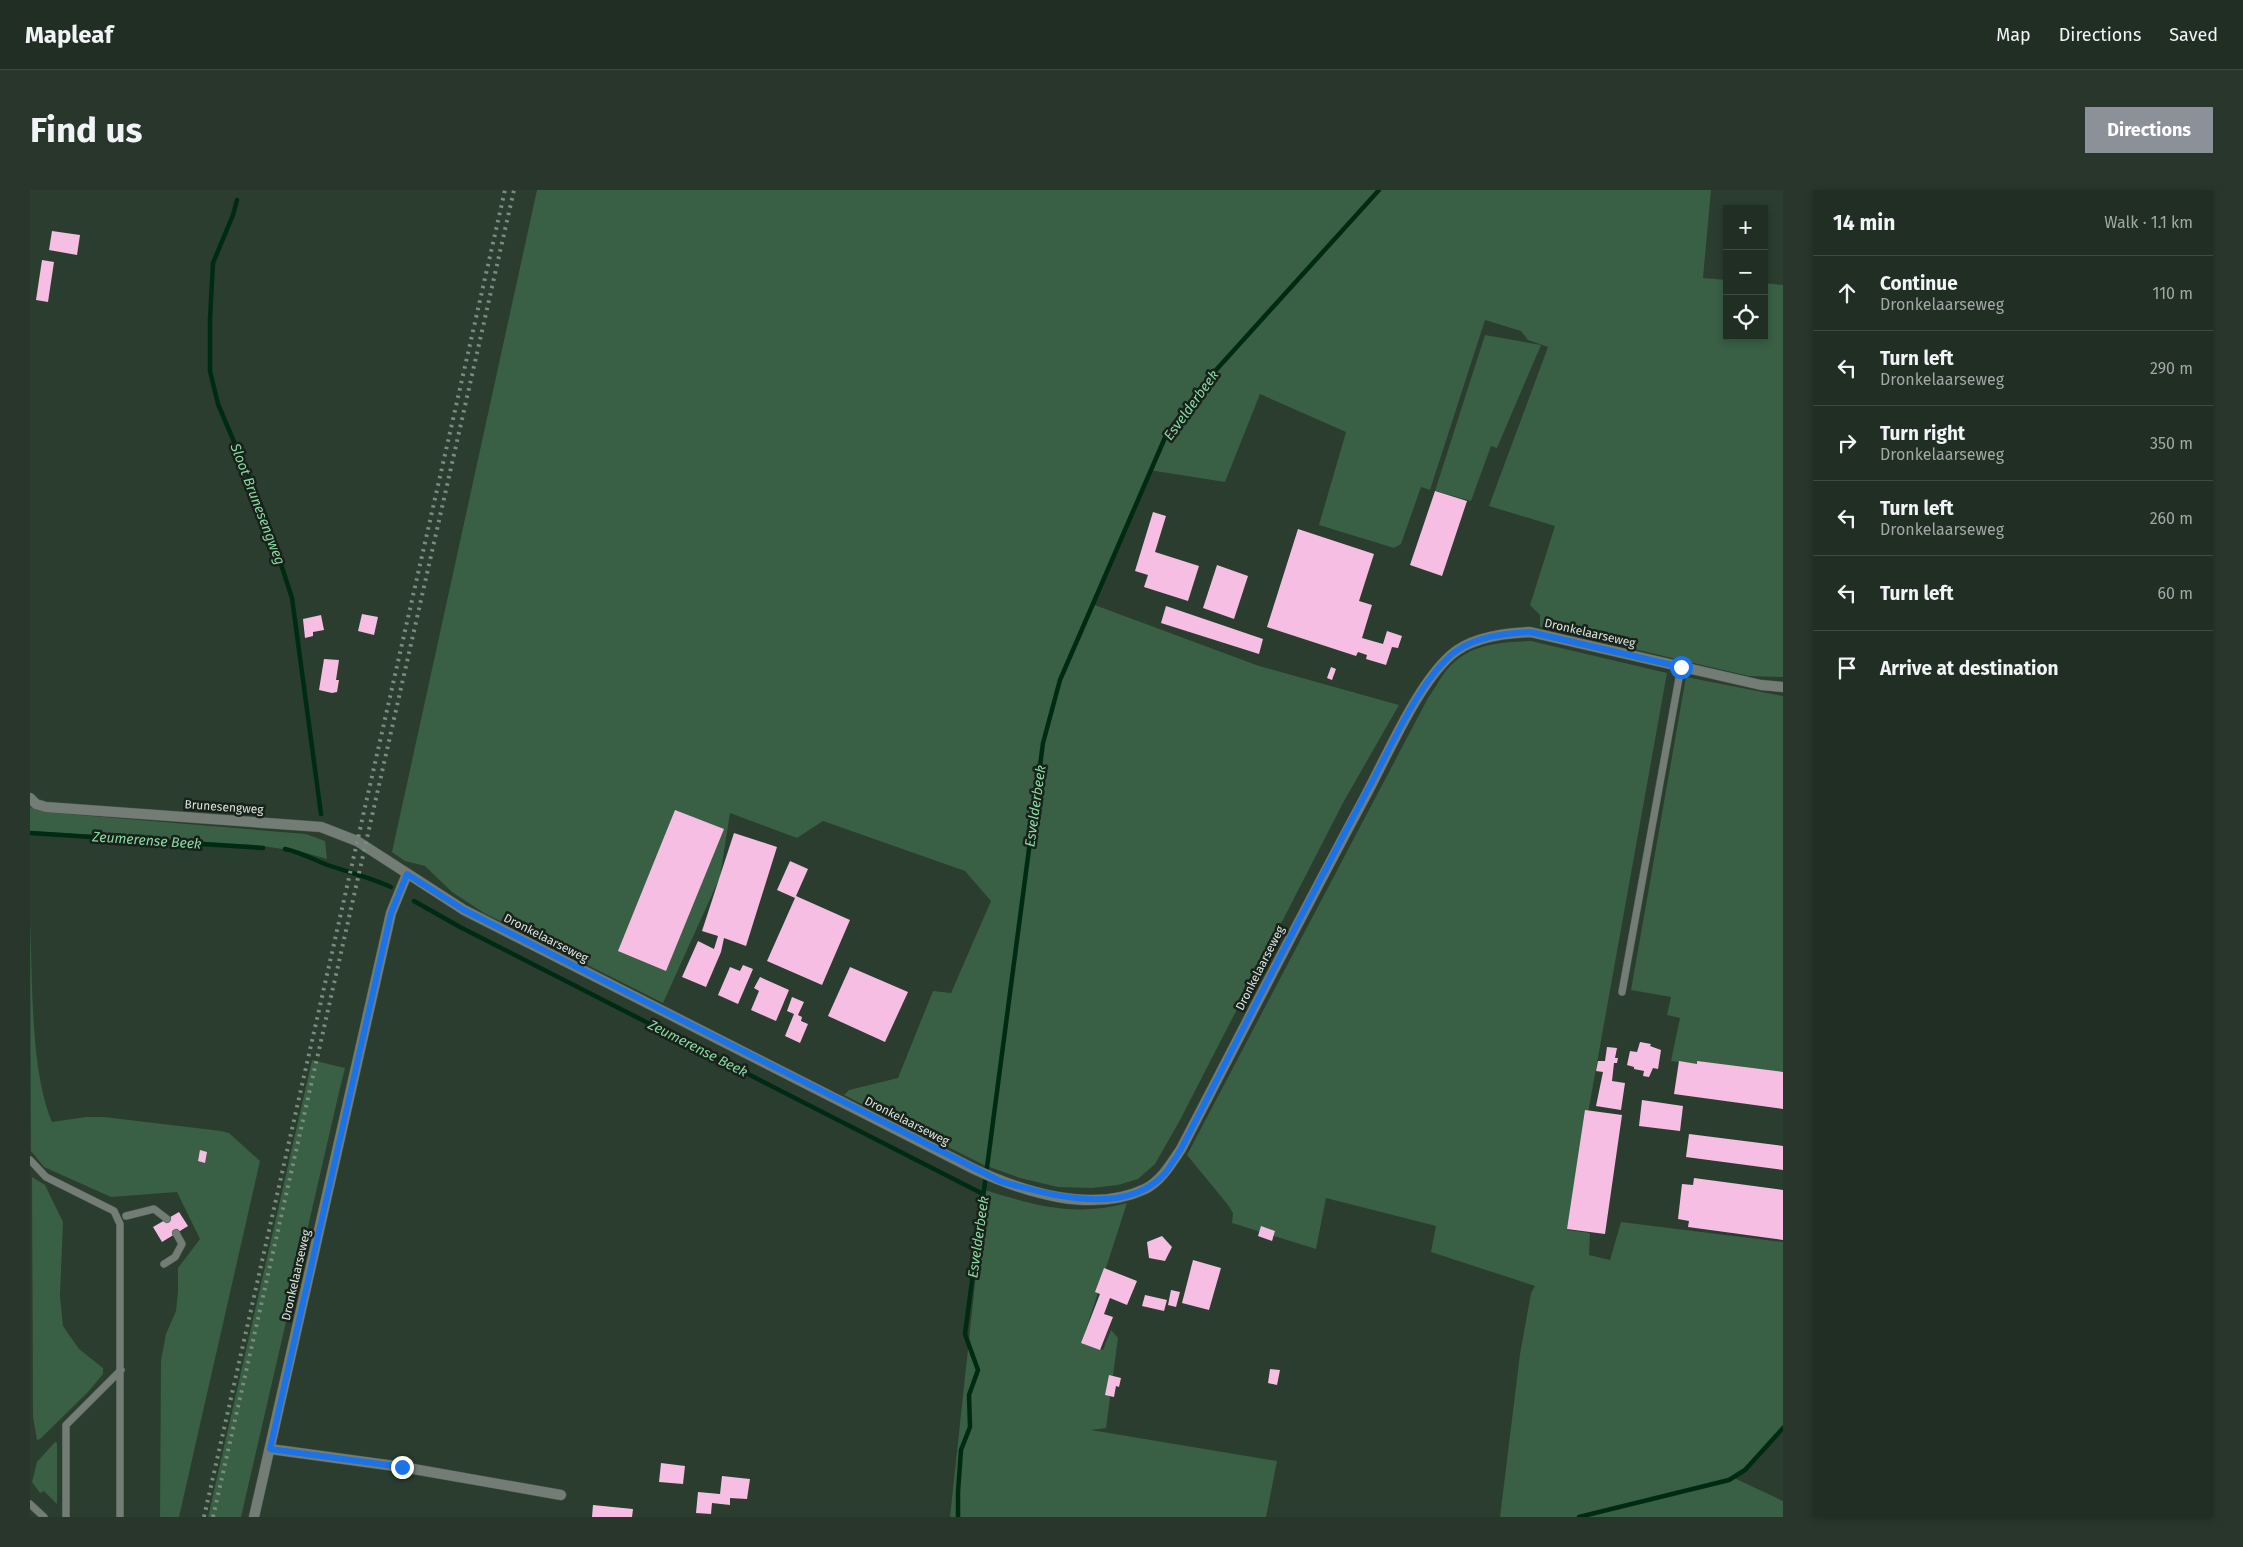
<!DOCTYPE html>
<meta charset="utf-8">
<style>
body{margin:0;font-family:"Fira Sans",sans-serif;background:#28362b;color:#f1f3f6}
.controls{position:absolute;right:15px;top:15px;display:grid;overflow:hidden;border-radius:0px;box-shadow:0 2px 8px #0003}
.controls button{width:45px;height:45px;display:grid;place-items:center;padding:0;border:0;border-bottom:1px solid #3d4a41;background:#202e23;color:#f1f3f6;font:25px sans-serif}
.stop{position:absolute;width:15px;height:15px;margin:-11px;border:4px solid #1a73e8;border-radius:50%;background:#fff}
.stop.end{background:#1a73e8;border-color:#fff;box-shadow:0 1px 5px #0008}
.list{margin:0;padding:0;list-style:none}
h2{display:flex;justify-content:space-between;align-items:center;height:65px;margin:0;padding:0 20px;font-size:21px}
h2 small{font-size:16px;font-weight:400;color:#a2a8a6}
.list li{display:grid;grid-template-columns:32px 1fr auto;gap:15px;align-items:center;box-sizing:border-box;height:75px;padding:0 20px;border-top:1px solid #3d4a41}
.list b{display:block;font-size:19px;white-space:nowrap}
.list p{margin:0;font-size:16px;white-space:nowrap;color:#a2a8a6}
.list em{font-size:16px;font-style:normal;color:#a2a8a6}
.icon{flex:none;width:28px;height:28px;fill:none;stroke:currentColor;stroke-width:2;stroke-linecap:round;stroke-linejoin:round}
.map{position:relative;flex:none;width:1753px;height:1327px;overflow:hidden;border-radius:0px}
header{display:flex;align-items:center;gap:30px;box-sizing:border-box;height:70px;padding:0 25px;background:#202e23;border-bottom:1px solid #3d4a41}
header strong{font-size:24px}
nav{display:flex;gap:28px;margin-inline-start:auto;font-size:18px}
.intro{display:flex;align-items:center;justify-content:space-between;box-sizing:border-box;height:120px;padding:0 30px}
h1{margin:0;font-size:35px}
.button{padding:12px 22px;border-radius:0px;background:#8c9099;color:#fff;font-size:18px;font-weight:700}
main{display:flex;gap:30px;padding:0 30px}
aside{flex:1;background:#202e23;border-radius:0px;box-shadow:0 2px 8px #0003}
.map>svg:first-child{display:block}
</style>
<header>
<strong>Mapleaf</strong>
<nav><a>Map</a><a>Directions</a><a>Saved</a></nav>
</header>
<div class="intro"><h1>Find us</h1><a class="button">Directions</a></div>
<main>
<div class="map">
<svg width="1753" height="1327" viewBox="0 0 1753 1327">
<rect width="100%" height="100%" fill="#2a3d2f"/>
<g fill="#395f45">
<path d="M507 0H1681L1673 88 1697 90V146H1734V93L1753 95V487L1719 486 1510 437V425L1500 415 1525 336 1459 316 1518 157 1498 150 1491 141 1455 130 1400 300 1391 297 1371 354 1364 358 1289 335 1316 242 1230 204 1195 292 1119 280 1062 414 1229 476 1369 515 1314 611 1149 932 1125 974 1108 989 1088 995 1062 998 1028 997 990 988 954 975 814 905 819 900 868 888 903 801 921 803 961 711 935 681 793 631 767 648 700 623 690 687 633 813 454 723 422 702 395 676 375 671 362 662Z"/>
<path d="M1455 145 1511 155 1467 258 1461 256 1441 311 1405 301Z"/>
<path d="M1501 451 1637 483 1537 1040 1560 1043 1559 1065 1580 1070 1591 1032 1753 1052V1241L1712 1282 1702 1287 1753 1311V1327H1470L1490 1164 1501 1103 1505 1096 1401 1062 1406 1036 1296 1008 1286 1059 1202 1033 1203 1023 1198 1015 1157 965 1398 508C1406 497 1413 482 1423 473 1445 453 1473 452 1501 451Z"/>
<path d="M1656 487 1753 506V887L1641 871 1650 828 1637 825 1641 807 1601 800Z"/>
<path d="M0 617 14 622 276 644 295 651 297 669 272 662 226 655 0 641Z"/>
<path d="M0 732C3 793 0 879 22 932L56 927H74L191 941 199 943 230 971 149 1327H130L131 1170 136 1144 146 1121 148 1102V1078L170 1049 147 1002 81 1007 14 977 1 961Z"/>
<path d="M282 870 315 878 310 898 211 1327H178Z"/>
<path d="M2 987 15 995 33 1032 30 1106 33 1136 49 1159 73 1178V1184L58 1202 10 1249 7 1250 3 1227Z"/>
<path d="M955 1000C1007 1016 1044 1027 1097 1013L1052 1152 1073 1160 1081 1140 1088 1148 1076 1238 1061 1240 1247 1271 1236 1327H920Z"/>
<path d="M25 1252 27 1253V1314L14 1301 10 1303 2 1292 7 1272Z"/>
</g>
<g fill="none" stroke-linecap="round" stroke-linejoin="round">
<g stroke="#002b13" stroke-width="4.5">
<path d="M207 10 203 25 183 73 180 129V181L188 214 235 325 262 408 291 624"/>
<path d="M0 643 233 658"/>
<path d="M255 659C269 662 281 668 295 674 317 682 339 687 361 697"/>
<path d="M384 711 430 737 953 1004"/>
<path d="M928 1327V1302L931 1260 940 1237 939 1205 948 1180 935 1144 1013 553 1030 490 1137 243 1177 190 1349 0"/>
<path d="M1549 1327 1699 1290 1715 1280 1753 1238"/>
</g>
</g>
<g fill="#f7bee4">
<path d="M22 41 50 45 47 65 19 60Z"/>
<path d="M12 70 24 72 18 112 6 110Z"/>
<path d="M1405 301 1437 311 1412 386 1380 375Z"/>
<path d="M1123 322 1136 326 1125 362 1169 376 1158 411 1114 397 1118 385 1105 381Z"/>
<path d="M1268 339 1344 364 1329 411 1342 415 1332 448 1353 454 1357 441 1372 446 1368 458 1362 457 1356 475 1336 469 1337 465 1328 462 1326 466 1237 437Z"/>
<path d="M1187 375 1218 386 1204 429 1173 418Z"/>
<path d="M1136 416 1233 449 1229 464 1131 433Z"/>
<path d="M332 424 348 427 344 445 328 441Z"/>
<path d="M291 425 294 440 283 442V446L275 448 273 429Z"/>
<path d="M294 469 309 470 306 490H309L307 502 302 503 289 500Z"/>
<path d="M1301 477 1306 479 1302 490 1297 488Z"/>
<path d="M645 620 694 639 636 781 588 761Z"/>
<path d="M704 643 747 657 716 756 694 748 691 762 676 797 652 787 668 751 684 759 688 746 672 741Z"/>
<path d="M760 671 778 679 766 706 820 730 792 795 737 771 765 708 747 700Z"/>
<path d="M713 775 723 779 708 814 688 805 700 777 710 781Z"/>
<path d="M820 777 878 802 855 852 798 826Z"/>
<path d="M730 787 759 800 746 831 721 820 729 801 724 798Z"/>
<path d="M762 807 774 812 768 825 772 827 771 831 778 834 770 853 755 846 764 824 757 821Z"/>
<path d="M1610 852 1621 854 1620 856 1631 860 1628 879 1623 878 1619 887 1613 886 1614 881 1604 879V877L1597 875 1600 861 1607 862Z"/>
<path d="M1577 857 1587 858 1585 868H1588L1587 873H1584L1582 891 1595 893 1591 920 1566 916 1573 882 1566 881 1568 871H1575Z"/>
<path d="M1649 871 1667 874V871L1753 882V919L1644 904Z"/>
<path d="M1612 910 1653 916 1650 941 1609 936Z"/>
<path d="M1555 920 1592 925 1575 1044 1537 1039Z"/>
<path d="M1659 944 1753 956V980L1656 967Z"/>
<path d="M170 960 177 962 175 973 168 971Z"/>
<path d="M1664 988 1753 1000V1050L1658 1037 1659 1031 1648 1029 1652 994 1663 995Z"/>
<path d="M149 1022 158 1036 132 1052 123 1037Z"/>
<path d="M1231 1036 1245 1041 1242 1051 1228 1046Z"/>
<path d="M1132 1046 1142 1057 1135 1071 1119 1068 1117 1052Z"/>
<path d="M1163 1070 1191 1078 1179 1120 1152 1113Z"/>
<path d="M1074 1078 1107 1091 1097 1115 1080 1108 1074 1124 1083 1127 1070 1160 1051 1153 1070 1104 1065 1102Z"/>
<path d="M1141 1100 1150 1102 1146 1117 1138 1115Z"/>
<path d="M1115 1105 1137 1110 1134 1121 1112 1116Z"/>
<path d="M1240 1179 1250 1180 1247 1195 1238 1193Z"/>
<path d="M1079 1185 1091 1188 1089 1197 1086 1196 1084 1207 1075 1205Z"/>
<path d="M631 1273 655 1276 653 1294 629 1292Z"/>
<path d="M692 1286 720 1289 717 1309 700 1308V1315L682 1313 681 1324 666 1323 668 1302 690 1304Z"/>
<path d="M563 1315 603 1319 602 1327H562Z"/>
</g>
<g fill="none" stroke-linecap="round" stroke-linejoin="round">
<g stroke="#495b4e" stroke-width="8">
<g id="lane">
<path d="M1592 802 1651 477"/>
<path d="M0 970 16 987 84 1021 90 1034V1327"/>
<path d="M96 1026 124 1019 137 1029"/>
<path d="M134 1074 145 1067 152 1054 146 1043"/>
<path d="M0 1314 14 1327"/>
<path d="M36 1327V1235L91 1180"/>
</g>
</g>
<g stroke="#495b4e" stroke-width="11">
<g id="street">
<path d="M0 608 6 614 16 617 291 637 327 651 434 720 944 979C993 1002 1062 1024 1115 999 1131 991 1141 974 1151 959 1212 842 1272 724 1335 607 1357 566 1387 495 1421 465 1441 447 1474 443 1500 442L1731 495 1753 497"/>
<path d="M240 1259 372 1277 531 1305"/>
<path d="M224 1327 361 723 377 684"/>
</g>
</g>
<use href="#lane" stroke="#737c75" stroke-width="7"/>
<use href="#street" stroke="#737c75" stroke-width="10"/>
<g stroke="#7b8b7f" stroke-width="4" stroke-dasharray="2.5 5" stroke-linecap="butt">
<path d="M174 1327 475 0"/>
<path d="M183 1327 484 0"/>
</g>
</g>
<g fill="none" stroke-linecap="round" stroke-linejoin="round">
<path stroke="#1a73e8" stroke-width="6" d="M372 1277 240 1259 361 723 377 684 434 720 970 991C1019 1005 1097 1028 1136 982 1141 975 1146 967 1151 959 1212 841 1273 721 1336 603 1359 562 1386 496 1421 465 1441 447 1474 443 1500 442L1651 477"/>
</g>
<g text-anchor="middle" stroke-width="5" stroke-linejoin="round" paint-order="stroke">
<g font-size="12" fill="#d7e3da" stroke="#19211b">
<text transform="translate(1560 443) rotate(13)" y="4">Dronkelaarseweg</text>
<text transform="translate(194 617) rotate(4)" y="4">Brunesengweg</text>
<text transform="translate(516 748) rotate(27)" y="4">Dronkelaarseweg</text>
<text transform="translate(1230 778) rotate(-63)" y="4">Dronkelaarseweg</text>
<text transform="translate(877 931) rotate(27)" y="4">Dronkelaarseweg</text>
<text transform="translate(266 1085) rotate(-77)" y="4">Dronkelaarseweg</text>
</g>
<g font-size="14" font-style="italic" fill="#88d9a2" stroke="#19211b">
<text transform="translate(1161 215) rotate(-54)" y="5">Esvelderbeek</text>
<text transform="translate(228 314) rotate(69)" y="5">Sloot Brunesengweg</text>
<text transform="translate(1005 616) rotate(-82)" y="5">Esvelderbeek</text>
<text transform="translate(117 650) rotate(4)" y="5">Zeumerense Beek</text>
<text transform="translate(668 858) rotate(27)" y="5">Zeumerense Beek</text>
<text transform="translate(948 1047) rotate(-82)" y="5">Esvelderbeek</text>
</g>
</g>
</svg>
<div class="controls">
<button>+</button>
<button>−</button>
<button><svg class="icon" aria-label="locate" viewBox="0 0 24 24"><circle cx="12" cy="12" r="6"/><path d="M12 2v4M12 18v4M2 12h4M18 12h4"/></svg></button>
</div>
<div class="stop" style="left:1651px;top:477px"></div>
<div class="stop end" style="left:372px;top:1277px"></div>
</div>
<aside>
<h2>14 min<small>Walk · 1.1 km</small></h2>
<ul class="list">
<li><svg class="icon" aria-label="ahead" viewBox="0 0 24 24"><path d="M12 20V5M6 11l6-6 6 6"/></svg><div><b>Continue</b><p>Dronkelaarseweg</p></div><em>110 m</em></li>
<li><svg class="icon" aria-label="left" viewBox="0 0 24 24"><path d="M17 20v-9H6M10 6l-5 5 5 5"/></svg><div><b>Turn left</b><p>Dronkelaarseweg</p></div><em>290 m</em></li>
<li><svg class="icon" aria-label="right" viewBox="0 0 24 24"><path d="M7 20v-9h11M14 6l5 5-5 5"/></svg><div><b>Turn right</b><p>Dronkelaarseweg</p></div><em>350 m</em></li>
<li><svg class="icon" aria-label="left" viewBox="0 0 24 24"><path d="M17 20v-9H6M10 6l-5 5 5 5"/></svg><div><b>Turn left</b><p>Dronkelaarseweg</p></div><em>260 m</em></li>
<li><svg class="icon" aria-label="left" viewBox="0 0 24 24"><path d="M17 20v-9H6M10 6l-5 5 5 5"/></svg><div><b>Turn left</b></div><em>60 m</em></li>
<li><svg class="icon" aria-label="arrive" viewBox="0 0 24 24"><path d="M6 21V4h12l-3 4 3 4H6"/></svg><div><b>Arrive at destination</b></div></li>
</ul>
</aside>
</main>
